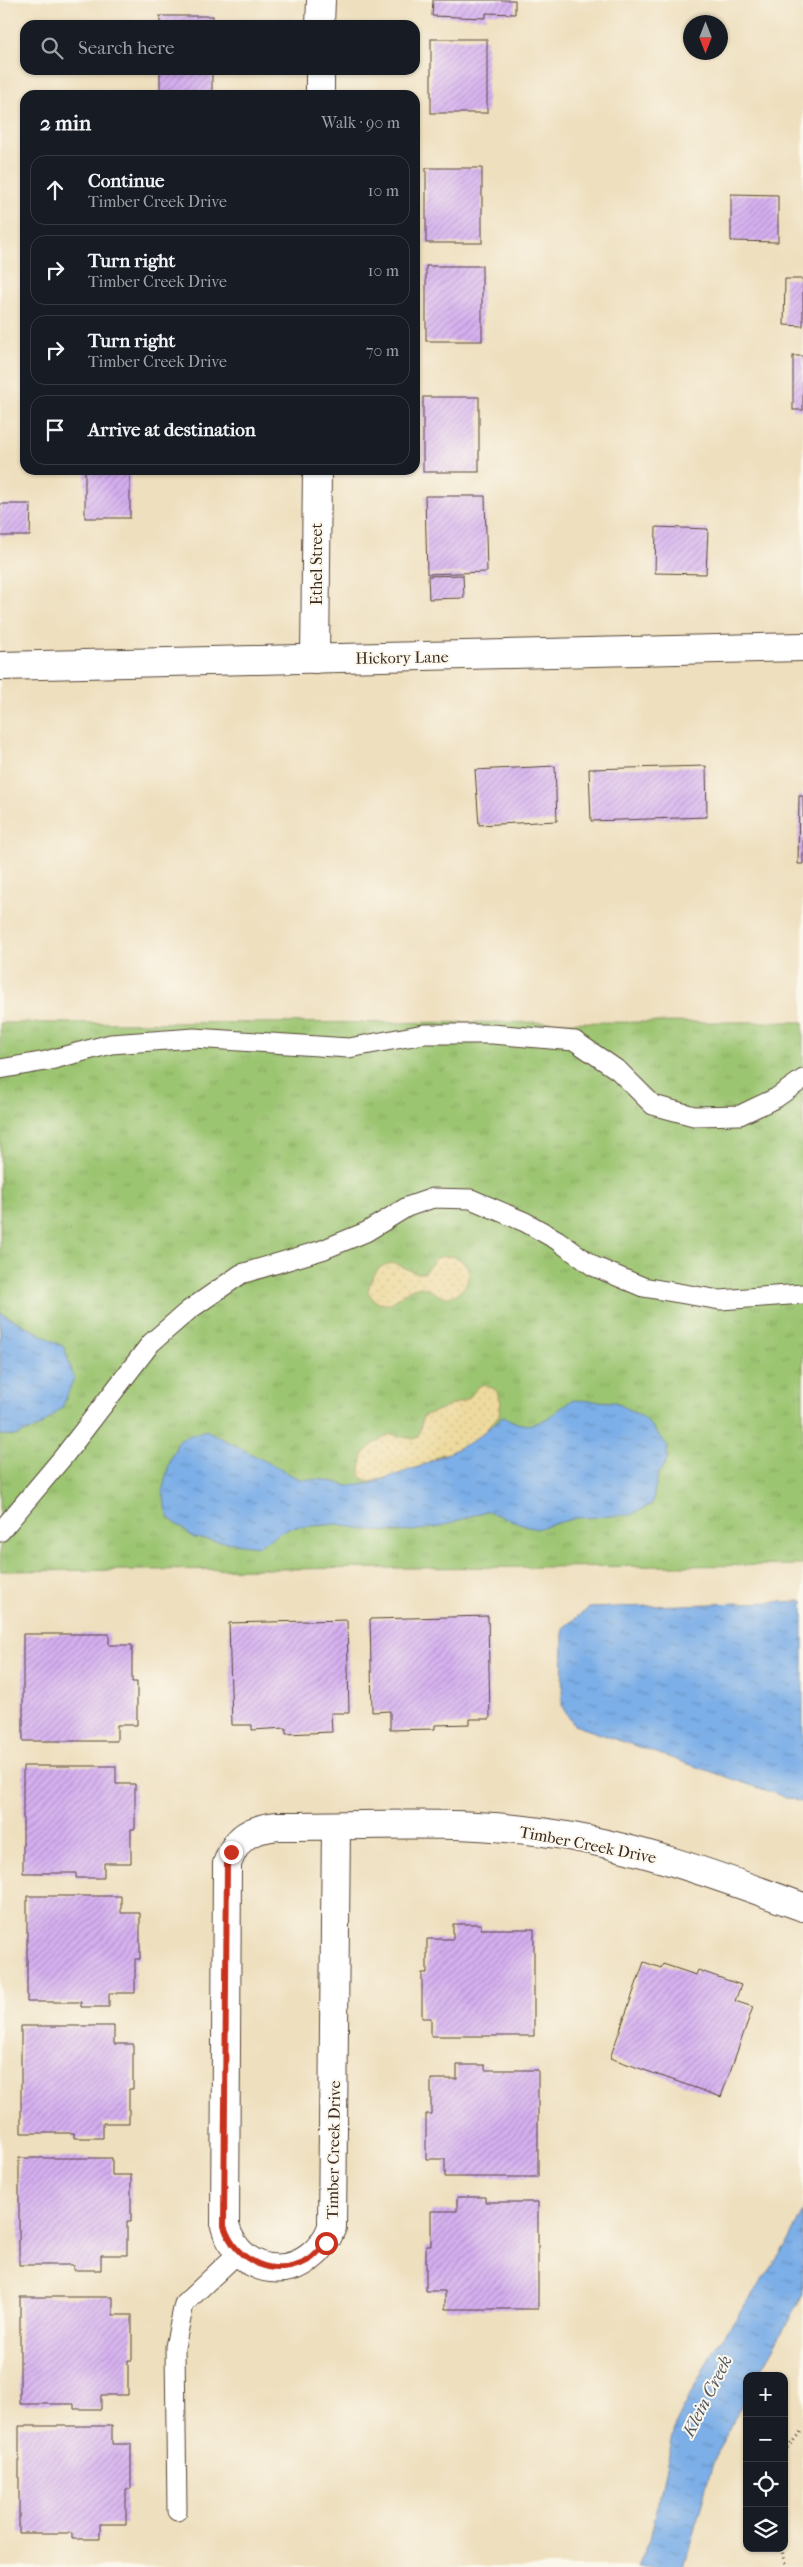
<!DOCTYPE html>
<meta charset="utf-8">
<style>
body{margin:0;font-family:"IM FELL French Canon",serif;background:#242831;color:#f1f3f6}
.controls{position:absolute;right:15px;bottom:15px;display:grid;overflow:hidden;border-radius:10px;box-shadow:0 1px 4px #0004}
.controls button{width:45px;height:45px;display:grid;place-items:center;padding:0;border:0;border-bottom:1px solid #363941;background:#171b24;color:#f1f3f6;font:25px sans-serif}
.compass{position:absolute;left:683px;top:15px;width:45px;height:45px;border-radius:50%;background:#171b24;box-shadow:0 1px 4px #0004;rotate:180deg}
.stop{position:absolute;width:15px;height:15px;margin:-11px;border:4px solid #c8321e;border-radius:50%;background:#fff}
.stop.end{background:#c8321e;border-color:#fff;box-shadow:0 1px 5px #0008}
.list{margin:0;padding:0;list-style:none}
h2{display:flex;justify-content:space-between;align-items:center;height:65px;margin:0;padding:0 20px;font-size:21px}
h2 small{font-size:16px;font-weight:400;color:#9ea1a6}
.list li{display:grid;grid-template-columns:32px 1fr auto;gap:15px;align-items:center;box-sizing:border-box;height:70px;margin:0 10px 10px;padding:0 10px;border:1px solid #363941;border-radius:15px}
.list b{display:block;font-size:19px;white-space:nowrap}
.list p{margin:0;font-size:16px;white-space:nowrap;color:#9ea1a6}
.list em{font-size:16px;font-style:normal;color:#9ea1a6}
.icon{flex:none;width:28px;height:28px;fill:none;stroke:currentColor;stroke-width:2;stroke-linecap:round;stroke-linejoin:round}
.map{position:relative;flex:none;width:803px;height:2567px;overflow:hidden}
.search{position:absolute;background:#171b24;box-shadow:0 1px 4px #0004;left:20px;top:20px;width:400px;height:55px;display:flex;align-items:center;gap:12px;box-sizing:border-box;padding:0 18px;border-radius:15px;color:#9ea1a6;font-size:19px}
.panel{position:absolute;background:#171b24;box-shadow:0 1px 4px #0004;left:20px;top:90px;width:400px;height:385px;border-radius:15px}
.map>svg:first-child{display:block}
</style>
<div class="map">
<svg width="803" height="2567" viewBox="0 0 803 2567">
<defs>
<pattern id="grass-tufts" width="24" height="20" patternUnits="userSpaceOnUse" patternTransform="scale(1.25)"><rect width="24" height="20" fill="#9cc571"/><path d="M3 7l-1-3M5 7V3M7 7l1-3M15 17l-1-3M17 17v-4M19 17l1-3" fill="none" stroke="#87a961"/></pattern>
<pattern id="sand-dots" width="8" height="8" patternUnits="userSpaceOnUse" patternTransform="scale(1.25)"><rect width="8" height="8" fill="#eeda9e"/><path d="M2 2h.1M6 6h.1" fill="none" stroke="#cdbb88" stroke-width="1.8" stroke-linecap="round"/></pattern>
<pattern id="water-ripples" width="26" height="14" patternUnits="userSpaceOnUse" patternTransform="scale(1.25)"><rect width="26" height="14" fill="#7baee7"/><path d="M2 4q2-2 4 0t4 0M15 11q2-2 4 0t4 0" fill="none" stroke="#668ebb"/></pattern>
<pattern id="building-hatch" width="6" height="6" patternUnits="userSpaceOnUse" patternTransform="scale(1.25)"><rect width="6" height="6" fill="#d6b0f1"/><path d="M-1 1l2-2M0 6l6-6M5 7l2-2" fill="none" stroke="#af8fc3"/></pattern>
</defs>
<rect width="100%" height="100%" fill="#fbf7ec"/>
<filter id="ink" filterUnits="userSpaceOnUse"><feTurbulence type="fractalNoise" baseFrequency=".02" numOctaves="2"/><feDisplacementMap in="SourceGraphic" scale="10" xChannelSelector="R" yChannelSelector="G"/><feConvolveMatrix kernelMatrix="1 2 1 2 8 2 1 2 1" color-interpolation-filters="sRGB"/></filter>
<filter id="wash" filterUnits="userSpaceOnUse"><feTurbulence type="fractalNoise" baseFrequency=".0096" numOctaves="4" result="noise"/><feDisplacementMap in="SourceGraphic" scale="20" xChannelSelector="R" yChannelSelector="G"/><feGaussianBlur stdDeviation="1.12" result="paint"/><feColorMatrix in="noise" values="0 0 0 0 0 0 0 0 0 0 0 0 0 0 0 0 0 1.4 0 .05"/><feComposite in="paint" operator="in"/></filter>
<g filter="url(#wash)">
<rect width="100%" height="100%" fill="#eedfbe"/>
<path fill="url(#grass-tufts)" stroke="#6c7848" d="M803 1022V1565L0 1571V1023Z"/>
<g fill="url(#sand-dots)" stroke="#94825e">
<path d="M446 1256C474 1256 476 1286 452 1296 439 1301 430 1285 417 1287 399 1290 387 1321 368 1292 370 1278 381 1258 399 1265 408 1269 413 1274 424 1273L436 1258Z"/>
<path d="M484 1384 496 1390 501 1402 499 1415 481 1436 457 1452 440 1455 413 1471 369 1482 360 1476C360 1449 369 1447 390 1434L413 1439 418 1437 423 1416 468 1399 478 1387Z"/>
</g>
<g fill="url(#water-ripples)" stroke="#5b6c82">
<path d="M0 1312 64 1347 74 1378 62 1408 41 1426 16 1436 0 1435Z"/>
<path d="M572 1400 615 1402 644 1418 668 1446 667 1460 658 1474 652 1504 631 1515 576 1518 536 1529 486 1511 436 1528 401 1532 372 1531 338 1524 288 1528 258 1546 194 1538 169 1518 162 1492 171 1457 180 1439 206 1430 299 1479 327 1480 348 1486 369 1484 421 1466 471 1442 504 1416C533 1436 548 1417 572 1400Z"/>
<path d="M803 1601V1803L574 1725 562 1707 563 1628 589 1608Z"/>
<path d="M803 2210V2295L757 2376H747V2394L713 2463 684 2567H638L650 2539 676 2423 713 2351 785 2247Z"/>
</g>
<g id="blocks">
<g fill="url(#building-hatch)">
<path d="M433 0H515V14L486 13V18L432 16Z"/>
<rect x="160" y="16" width="53" height="9"/>
<rect x="431" y="39" width="56" height="74"/>
<rect x="160" y="70" width="52" height="25"/>
<rect x="426" y="168" width="56" height="75"/>
<path d="M731 194 778 195V242L731 241Z"/>
<rect x="426" y="266" width="56" height="75"/>
<path d="M785 279H803V326L784 325Z"/>
<rect x="793" y="356" width="10" height="54"/>
<rect x="423" y="397" width="56" height="75"/>
<rect x="85" y="470" width="45" height="48"/>
<path d="M425 496H485L487 572 427 574Z"/>
<path d="M0 504H31L30 536H0Z"/>
<path d="M656 527 708 529 706 574 655 573Z"/>
<path d="M463 575 464 598 429 599 428 576Z"/>
<path d="M555 766 557 821 479 825 475 770Z"/>
<path d="M706 766 707 817 591 821 589 769Z"/>
<path d="M799 796H803V864H798Z"/>
<path d="M488 1616 490 1719H470V1724L435 1725V1729L390 1730V1711L372 1712 370 1619Z"/>
<path d="M347 1620 349 1713H331L332 1732 286 1734V1728L252 1730V1725H232L229 1623Z"/>
<path d="M23 1634H109V1645H132V1682H137V1725H117V1741H23Z"/>
<path d="M23 1766H116V1784H135V1829H131V1863H104V1878H76V1873H23Z"/>
<path d="M27 1896H121V1913H140V1959H135V1993H109V2007H81V2002H27Z"/>
<path d="M453 1924H481V1929H534V2036H431V2018H422V1973H427V1939H453Z"/>
<path d="M644 1962 661 1968 663 1964 696 1975 698 1970 741 1985 735 2001 753 2007 721 2097 610 2058Z"/>
<path d="M21 2026H114V2044H133V2089H129V2123H103V2138H74V2133H21Z"/>
<path d="M457 2065H485V2070H538V2177H445V2159H426V2114H431V2079H457Z"/>
<path d="M19 2158H112V2175H131V2221H127V2255H101V2270H73V2265H19Z"/>
<path d="M457 2197H485V2202H538V2309H445V2291H426V2246H431V2211H457Z"/>
<path d="M20 2297H113V2315H132V2360H128V2395H101V2409H74V2404H20Z"/>
<path d="M19 2426H112V2444H131V2489H126V2524H100V2539H72V2533H19Z"/>
</g>
</g>
</g>
<g filter="url(#ink)">
<use href="#blocks" fill-opacity="0" stroke="#564536" stroke-width="1"/>
<g fill="none" stroke-linecap="round" stroke-linejoin="round">
<g stroke="#564536" stroke-width="21">
<g id="lane">
<path d="M0 1069 46 1061 111 1044 194 1038 349 1048 424 1034H492L575 1041 619 1071 653 1105 694 1116 740 1115 776 1098 803 1079"/>
<path d="M0 1532 64 1456 151 1343 189 1310 241 1274 322 1250 366 1232 407 1207 433 1198 471 1199 525 1222 557 1240 593 1266 643 1287 720 1300 803 1294"/>
<path d="M177 2511 175 2347 184 2304 239 2252"/>
</g>
</g>
<g stroke="#564536" stroke-width="30">
<g id="street">
<path d="M320 25 321 0"/>
<path d="M320 95V70"/>
<path d="M315 659 317 470"/>
<path d="M0 666 803 647"/>
<path d="M336 1826 332 2227C311 2282 242 2283 225 2226L227 1864C236 1837 250 1829 278 1826 366 1826 455 1820 542 1832 632 1844 718 1876 803 1907"/>
</g>
</g>
<g stroke="#564536" stroke-width="3" stroke-dasharray="1 4" stroke-linecap="butt">
<path d="M784 2452 803 2429"/>
<path d="M781 2548 787 2567"/>
</g>
<use href="#lane" stroke="#fff" stroke-width="19"/>
<use href="#street" stroke="#fff" stroke-width="28"/>
</g>
</g>
<g fill="none" stroke-linecap="round" stroke-linejoin="round" filter="url(#ink)">
<path stroke="#c8321e" stroke-width="6" d="M231 1852 227 1864 224 2226C236 2263 275 2279 309 2260 315 2256 321 2249 326 2243"/>
</g>
<g text-anchor="middle" stroke-width="4" stroke-linejoin="round" paint-order="stroke">
<g font-size="16" fill="#3b2a1e" stroke="#fbf7ec">
<text transform="translate(316 564) rotate(-90)" y="6">Ethel Street</text>
<text transform="translate(402 657) rotate(-1)" y="6">Hickory Lane</text>
<text transform="translate(588 1844) rotate(11)" y="6">Timber Creek Drive</text>
<text transform="translate(333 2150) rotate(-89)" y="6">Timber Creek Drive</text>
</g>
<g font-size="18" font-style="italic" fill="#515864" stroke="#fbf7ec">
<text transform="translate(707 2396) rotate(-63)" y="6">Klein Creek</text>
</g>
</g>
</svg>
<div class="controls">
<button>+</button>
<button>−</button>
<button><svg class="icon" aria-label="locate" viewBox="0 0 24 24"><circle cx="12" cy="12" r="6"/><path d="M12 2v4M12 18v4M2 12h4M18 12h4"/></svg></button>
<button><svg class="icon" aria-label="layers" viewBox="0 0 24 24"><path d="M12 4l9 5-9 5-9-5zM3 14l9 5 9-5"/></svg></button>
</div>
<svg class="compass" viewBox="-18 -18 36 36"><path d="M0-13l5 13h-10z" fill="#e53935"/><path d="M0 13l5-13h-10z" fill="#9ea1a6"/></svg>
<div class="stop" style="left:326px;top:2243px"></div>
<div class="stop end" style="left:231px;top:1852px"></div>
<div class="search"><svg class="icon" aria-label="search" viewBox="0 0 24 24"><circle cx="10" cy="10" r="6"/><path d="M15 15l6 6"/></svg>Search here</div>
<section class="panel">
<h2>2 min<small>Walk · 90 m</small></h2>
<ul class="list">
<li><svg class="icon" aria-label="ahead" viewBox="0 0 24 24"><path d="M12 20V5M6 11l6-6 6 6"/></svg><div><b>Continue</b><p>Timber Creek Drive</p></div><em>10 m</em></li>
<li><svg class="icon" aria-label="right" viewBox="0 0 24 24"><path d="M7 20v-9h11M14 6l5 5-5 5"/></svg><div><b>Turn right</b><p>Timber Creek Drive</p></div><em>10 m</em></li>
<li><svg class="icon" aria-label="right" viewBox="0 0 24 24"><path d="M7 20v-9h11M14 6l5 5-5 5"/></svg><div><b>Turn right</b><p>Timber Creek Drive</p></div><em>70 m</em></li>
<li><svg class="icon" aria-label="arrive" viewBox="0 0 24 24"><path d="M6 21V4h12l-3 4 3 4H6"/></svg><div><b>Arrive at destination</b></div></li>
</ul>
</section>
</div>
